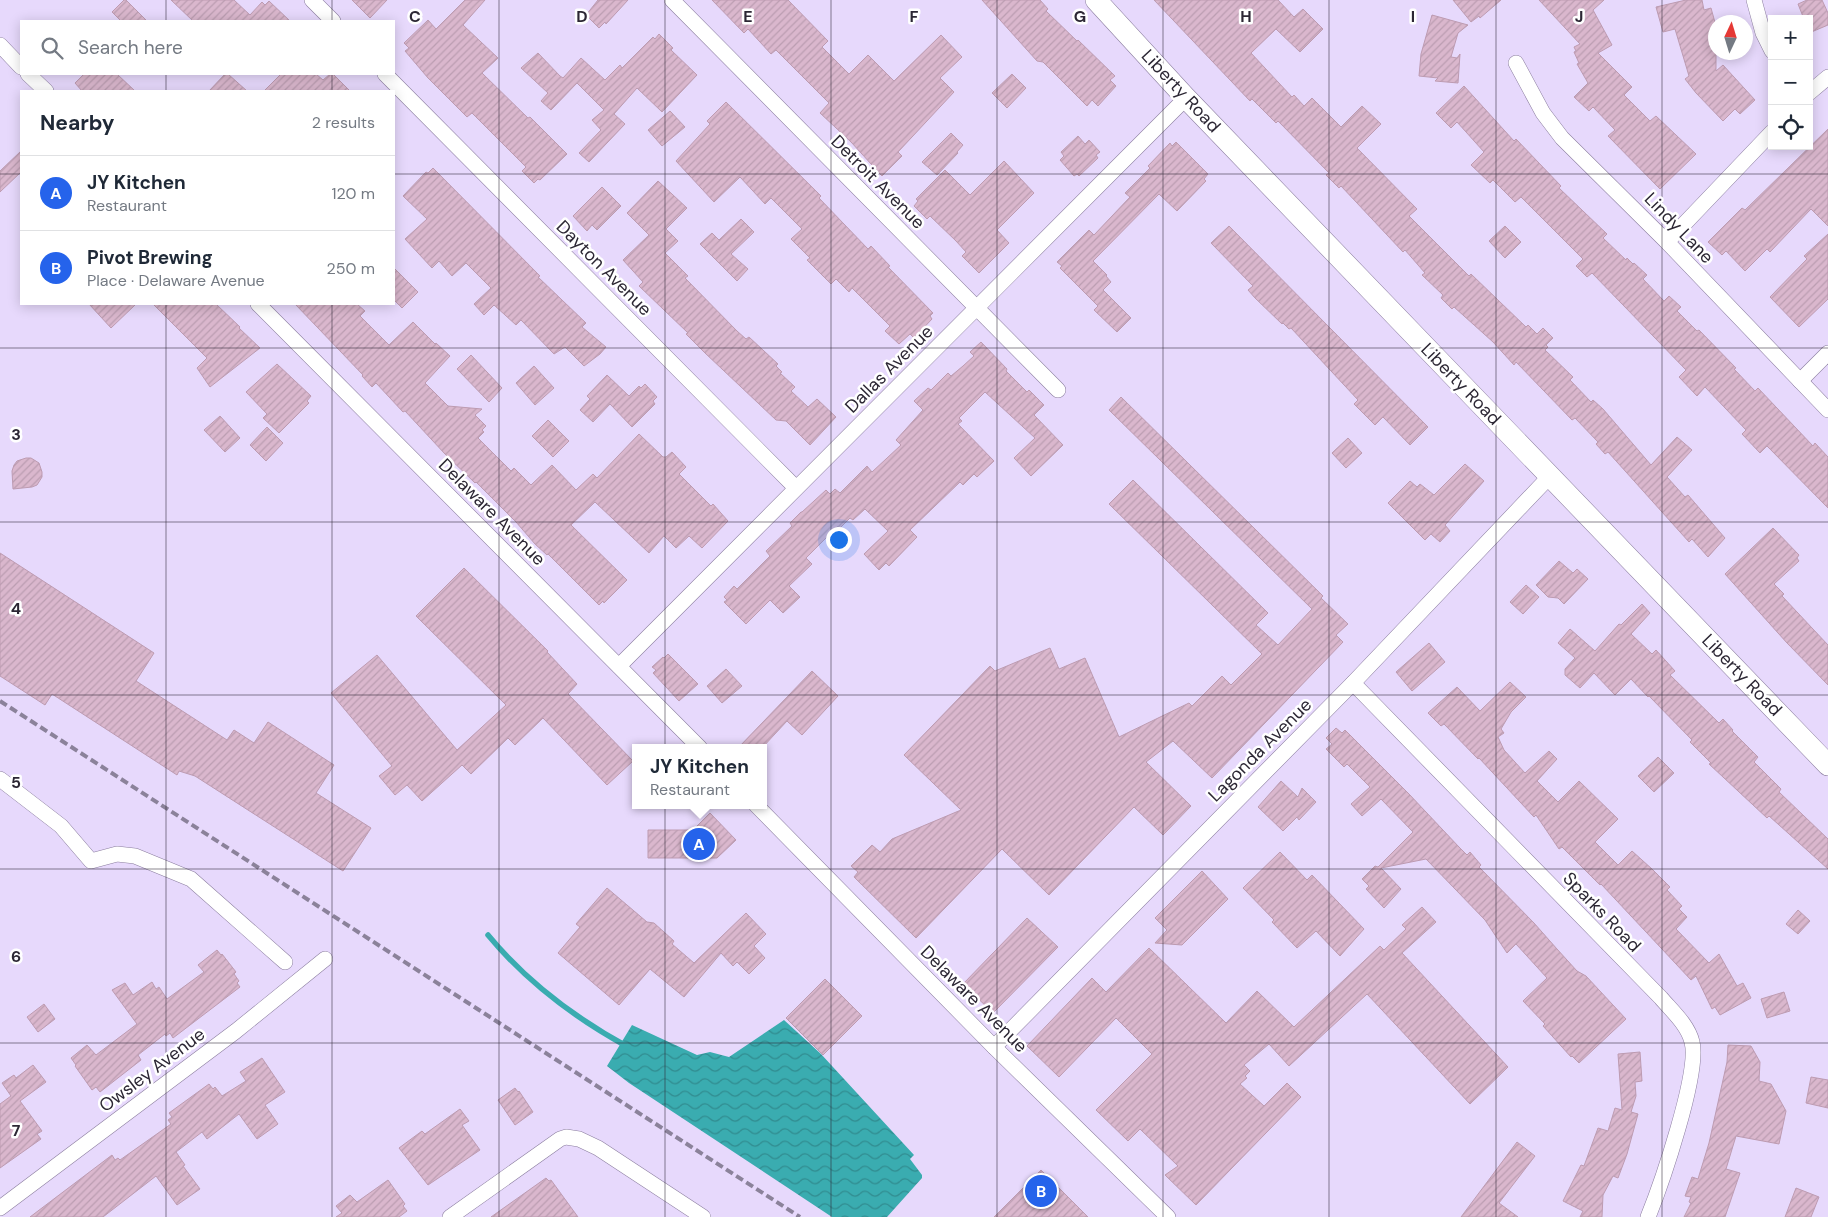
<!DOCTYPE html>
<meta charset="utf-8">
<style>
body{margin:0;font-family:"DM Sans",sans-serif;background:#f2f2f3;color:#1f2937}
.controls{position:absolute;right:15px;top:15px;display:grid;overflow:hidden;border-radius:0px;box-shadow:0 2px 12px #0003}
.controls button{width:45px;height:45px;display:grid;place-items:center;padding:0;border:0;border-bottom:1px solid #e0e1e3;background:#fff;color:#1f2937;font:25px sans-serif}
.compass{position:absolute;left:1708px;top:15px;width:45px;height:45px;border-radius:50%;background:#fff;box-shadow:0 2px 12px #0003;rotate:4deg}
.you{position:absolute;left:838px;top:539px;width:18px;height:18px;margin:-12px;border:4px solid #fff;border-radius:50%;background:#1a73e8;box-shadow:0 0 0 8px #1a73e833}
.badge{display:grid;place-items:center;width:32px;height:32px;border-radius:50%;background:#2563eb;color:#fff;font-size:16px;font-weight:700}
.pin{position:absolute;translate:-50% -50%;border:2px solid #fff;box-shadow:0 1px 5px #0006}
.popup{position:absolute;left:632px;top:744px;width:135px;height:65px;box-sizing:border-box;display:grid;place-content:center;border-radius:0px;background:#fff;filter:drop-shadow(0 1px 4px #0005);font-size:16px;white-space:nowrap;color:#747a83}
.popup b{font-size:19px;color:#1f2937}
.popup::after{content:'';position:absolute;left:50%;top:100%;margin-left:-10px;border:10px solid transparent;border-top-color:#fff}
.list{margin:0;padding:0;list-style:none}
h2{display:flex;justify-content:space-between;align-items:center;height:65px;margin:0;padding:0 20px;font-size:21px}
h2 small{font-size:16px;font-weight:400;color:#747a83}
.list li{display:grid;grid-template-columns:32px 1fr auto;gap:15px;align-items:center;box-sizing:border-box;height:75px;padding:0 20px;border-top:1px solid #e0e1e3}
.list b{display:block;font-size:19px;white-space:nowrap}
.list p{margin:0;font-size:16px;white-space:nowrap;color:#747a83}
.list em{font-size:16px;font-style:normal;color:#747a83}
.icon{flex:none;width:28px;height:28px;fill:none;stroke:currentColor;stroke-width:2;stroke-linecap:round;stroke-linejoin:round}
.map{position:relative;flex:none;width:1828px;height:1217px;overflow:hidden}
.search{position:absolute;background:#fff;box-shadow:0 2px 12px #0003;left:20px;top:20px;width:375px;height:55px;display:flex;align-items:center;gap:12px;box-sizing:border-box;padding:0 18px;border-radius:0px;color:#747a83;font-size:19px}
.panel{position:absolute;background:#fff;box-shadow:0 2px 12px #0003;left:20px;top:90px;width:375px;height:215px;border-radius:0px}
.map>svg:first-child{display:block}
</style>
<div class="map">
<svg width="1828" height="1217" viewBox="0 0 1828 1217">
<defs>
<pattern id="water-waves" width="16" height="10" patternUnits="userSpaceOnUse" patternTransform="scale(1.25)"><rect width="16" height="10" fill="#3aacb0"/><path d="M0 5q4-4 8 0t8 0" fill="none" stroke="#318c90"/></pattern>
<pattern id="building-hatch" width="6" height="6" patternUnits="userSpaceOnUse" patternTransform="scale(1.25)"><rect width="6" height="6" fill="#dab7cd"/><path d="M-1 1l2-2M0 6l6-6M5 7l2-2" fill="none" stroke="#bb9db1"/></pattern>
</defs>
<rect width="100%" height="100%" fill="#e7d9fc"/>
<path fill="url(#water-waves)" d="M784 1020 821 1054 914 1155 910 1159 922 1175V1178L887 1217H832L629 1083 607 1066 632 1025 697 1055 710 1052 729 1057Z"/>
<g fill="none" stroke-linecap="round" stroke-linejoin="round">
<path stroke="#3aacb0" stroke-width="5.5" d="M488 935C526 981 575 1018 628 1047"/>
</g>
<g fill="url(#building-hatch)" stroke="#bd9bb1">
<path d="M124 0H126L147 21H121L112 12Z"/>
<path d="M171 0H234L250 15 262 2 265 5 269 1 290 21H193Z"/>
<path d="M352 0H387L370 18Z"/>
<path d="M465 0H485L463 25 498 58 482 73 528 118 530 117 567 154 540 180 538 179 534 183 522 171 526 167 472 113 467 117 428 78 405 51 409 48 404 43 428 20 436 29Z"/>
<path d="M598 0H628L606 24 605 22 599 28 586 15Z"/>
<path d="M712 0H788L828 41 822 47 849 74 868 55 894 81 941 35 962 57 940 78 954 92 898 152 902 156 882 176 851 142 820 113 829 103 776 50 771 54 748 29 744 33Z"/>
<path d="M982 0H1040L1048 9 1046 11 1077 41 1078 40 1115 76 1110 80 1116 86 1098 106 1092 100 1087 106 1043 62 1037 61Z"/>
<path d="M1154 0H1278L1294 17 1303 9 1323 29 1300 52 1276 29 1251 53 1292 97 1294 95 1304 106 1312 98 1341 127 1362 106 1381 124 1357 148 1417 209 1409 216 1469 276 1471 274 1526 327 1528 325 1537 334 1543 328 1553 338 1546 345 1548 347 1545 350 1573 377 1570 380 1591 402 1593 400 1603 409 1651 465 1677 437 1692 450 1667 477 1685 497 1688 495 1725 538 1708 557 1692 539 1689 542 1608 452 1605 454 1596 444 1598 442 1575 418 1572 420 1516 362 1514 365 1493 342 1454 307 1452 309 1441 298 1443 295 1422 275 1425 273 1405 250 1403 252 1341 186 1339 188 1326 175 1329 173 1278 121 1276 123 1252 99 1250 101Z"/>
<path d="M1453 0H1501L1480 18 1479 16 1471 22Z"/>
<path d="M1539 0H1604L1593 10 1612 45 1598 53 1632 87 1624 95 1650 121 1656 116 1696 154 1660 189 1608 136 1615 130 1593 107 1589 111 1574 97 1588 83 1577 64 1579 63 1574 52 1576 51 1574 47 1580 44Z"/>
<path d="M1686 0H1702L1704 10 1711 8 1716 26V71L1723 65 1755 100 1740 114 1735 109 1723 121 1696 93 1685 79 1689 76 1675 29 1663 32 1656 7Z"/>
<path d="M1807 0H1822L1828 13V25L1809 33V19H1804L1798 4Z"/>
<path d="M1432 15 1468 25 1458 33 1451 57 1457 58 1460 54 1458 83 1435 81 1438 78 1419 76 1421 54Z"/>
<path d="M659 34 673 48 671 50 697 75 662 112 637 88 614 114 625 124 589 162 579 153 601 130 592 120 604 110 577 83 551 110 541 101 548 93 521 68 538 53 560 76 563 78 581 58 605 80 620 65 622 68 653 37 655 39Z"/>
<path d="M84 74H117L135 91H82L75 83Z"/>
<path d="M225 74H228L247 91H209Z"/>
<path d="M281 74H316L323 80 330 74H333L350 91H264Z"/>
<path d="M1012 74 1026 88 1007 108 992 93Z"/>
<path d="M1464 86 1514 141 1516 139 1561 186 1559 188 1607 234 1603 238 1626 260 1627 258 1633 264 1634 263 1647 275 1643 279 1664 301 1669 296 1681 307 1677 311 1697 331 1699 330 1736 368 1734 369 1755 391 1758 388 1813 446 1815 443 1828 457V508L1767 446 1760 453 1742 434 1746 430 1705 387 1697 396 1679 377 1686 370 1592 273 1587 277 1576 266 1583 259 1521 197 1515 202 1493 180 1490 183 1471 165 1484 152 1457 122 1451 128 1436 113Z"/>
<path d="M726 102 821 196 819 198 868 249 871 246 890 266 888 267 933 313 930 316 932 319 914 338 910 334 899 344 885 331 890 326 852 288 849 292 836 279 831 284 807 260 810 258 791 239 802 229 771 198 765 204 740 177 714 202 676 161 710 124 707 121Z"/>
<path d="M670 111 685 127 662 146 648 130Z"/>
<path d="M1828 129V226L1811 209 1770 252 1767 249 1745 271 1726 251 1722 255 1708 242 1742 208 1745 210Z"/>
<path d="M951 133 963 145 957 152 958 153 937 175 922 162Z"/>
<path d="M1078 136 1085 144 1089 140 1100 152 1096 155 1098 158 1079 176 1077 174 1074 176 1060 160 1064 156 1061 152Z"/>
<path d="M1176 142 1208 174 1204 179 1206 181 1177 211 1159 194 1093 261 1107 275 1106 276 1111 282 1103 290 1131 318 1117 332 1094 310 1098 306 1060 268 1062 266 1057 262 1089 230 1094 235 1130 197 1125 193 1150 168 1148 166 1170 143 1172 146Z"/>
<path d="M21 151V172L0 192V171Z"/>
<path d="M1004 161 1034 193 997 230 1009 243 979 273 962 256 966 252 956 241 930 216 927 219 914 206 918 201 916 199 945 170 970 195Z"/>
<path d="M433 168 540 276 538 277 586 323 582 327 606 347 600 354 584 366 565 347 554 354 521 320 516 325 494 305 484 315 474 304 491 288 466 263 452 276 439 261 432 268 405 239 427 219 403 196 426 172 428 173Z"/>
<path d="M658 181 687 208 666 229 678 241 665 253 688 276 685 278 737 331 746 339 749 337 778 364 776 366 782 372 780 373 795 387 791 391 808 407 817 399 836 417 810 445 786 421 776 420 705 353 686 334 688 333 639 286 643 282 623 260 649 235 627 213Z"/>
<path d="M602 187 621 206 597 230 592 225 587 231 573 216Z"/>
<path d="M741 219 754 232 731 254 748 269 737 281 700 244 712 233 719 240Z"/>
<path d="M1229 226 1428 427 1410 445 1383 417 1375 425 1354 404 1358 400 1291 328 1289 329 1283 323 1282 324 1255 298 1248 290 1253 286 1211 243Z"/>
<path d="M1505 226 1521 242 1505 258 1489 241Z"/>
<path d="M1828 234V299L1799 327 1770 297 1807 259 1804 256Z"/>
<path d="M394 268 418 292 402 308 394 300Z"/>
<path d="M89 304H136L111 328Z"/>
<path d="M153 304H216L240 327 239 328 260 348 210 387 197 368 207 358Z"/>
<path d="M295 304H357L365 311 360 316 389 345 413 322 435 344 436 343 450 356 425 383 448 406 482 409 475 415 486 426 482 430 484 432 478 438 511 471 514 468 531 485 552 465 576 490 593 474 597 478 639 434 663 457H666L672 452 686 467 679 474 711 506 713 504 728 521 702 548 689 536 676 548 664 536 649 553 595 502 571 525 627 580 604 603 603 601 599 605 548 554 547 555 535 544 516 522 476 482 475 483 445 454 405 411 403 412 376 383 372 387 362 376 363 375Z"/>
<path d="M981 342 1007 369 1006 371 1027 392 1029 390 1044 405 1034 415 1063 445 1031 476 1014 458 1035 438 985 392 959 418 962 421 958 424 994 461 977 477 974 474 963 485 960 482 910 530 917 537 889 566 886 563 879 570 864 554 888 531 865 509 853 520 850 518 840 528 838 526 806 558 812 564 789 586 800 597 783 613 770 600 746 624 724 602 727 600 724 597 734 586 737 589 770 556 766 551 792 526 790 523 801 512H802L826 490 830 494 835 489 840 493 867 466 872 472 901 445 896 440 923 410 914 401 928 388 931 390 948 373 951 376 963 366 974 356 970 352Z"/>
<path d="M471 355 502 388 489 402 457 369Z"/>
<path d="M277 364 311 396 307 401 309 403 279 433 263 418 267 414 246 392Z"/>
<path d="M534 366 554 388 535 405 516 383Z"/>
<path d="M607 375 629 396 639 386 641 388 645 384 657 397 653 401 655 404 632 427 610 404 593 422 580 410 590 399 587 396Z"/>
<path d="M1121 397 1323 596 1321 598 1348 624 1336 635 1343 642 1212 778 1173 741 1146 762 1191 806 1163 835 1134 807 1049 895 1002 849 916 938 854 877 858 872 851 866 872 845 880 852 892 839 961 810 904 755 990 666 995 671 1050 648 1059 669 1085 658 1119 737 1189 703 1192 706 1222 676 1231 685 1262 654 1109 504 1133 480 1268 613 1256 625 1278 645 1312 609 1109 410Z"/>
<path d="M220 416 240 438 225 452 204 430Z"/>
<path d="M548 420 569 441 553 457 532 436Z"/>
<path d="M267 427 283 443 266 461 250 445Z"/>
<path d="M1348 438 1362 453 1346 468 1332 453Z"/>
<path d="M26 458H31L39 463 42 472V477L37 485 32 487 13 489 12 471 14 465 17 461Z"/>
<path d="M1465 464 1484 481 1445 525 1450 531 1440 542 1431 534 1425 540 1388 503 1410 481 1417 487 1420 484 1434 495Z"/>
<path d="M1773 528 1799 555 1797 558 1799 561 1774 584 1784 594 1782 596 1828 645V685L1787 643 1725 574Z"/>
<path d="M0 553 154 653 136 681 227 740 234 730 254 743 268 722 334 765 316 793 371 828 343 871 195 776 179 771 177 775 52 694 45 705 0 676Z"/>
<path d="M1559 561 1573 573 1577 569 1588 579 1564 604 1558 598 1548 597 1536 585Z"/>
<path d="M464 568 548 651 547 652 577 684 568 694 633 761 607 785 543 718 515 745 508 738 471 774 462 765 422 801 407 785 395 795 379 776 392 766 331 693 377 655 457 750 506 705 416 616Z"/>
<path d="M1526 585 1539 597 1523 614 1510 602Z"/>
<path d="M1642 604 1650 613 1631 634 1652 654 1656 650 1675 671 1670 675 1719 723 1723 719 1733 730 1732 731 1758 757 1754 762 1781 789 1779 792 1828 839V869L1769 816 1767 818 1709 764 1711 763 1690 742 1692 740 1649 696 1648 697 1631 679 1615 695 1594 673 1580 688 1565 675V669L1575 658 1558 643 1570 629 1595 651 1619 624 1621 625Z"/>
<path d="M1429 643 1445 662 1412 691 1396 672Z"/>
<path d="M668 654 698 684 679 701 653 673 656 670 652 667 663 657 664 658Z"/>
<path d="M726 669 742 686 722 703 707 686Z"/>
<path d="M812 671 838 696 802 735 787 721 762 748H738Z"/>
<path d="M1510 682 1526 697 1511 712 1501 729 1504 733 1498 737 1504 750 1525 773 1549 751 1557 759 1537 781 1558 802 1579 781 1618 819 1595 842 1618 865 1632 851 1652 869 1670 887 1667 890 1682 906 1679 909 1687 917 1676 929 1709 963 1719 954 1737 986 1743 983 1751 998 1720 1015 1715 1007 1712 1009 1696 976 1691 980 1601 884 1600 885 1562 847 1559 849 1536 815 1534 817 1479 758 1478 759 1444 724 1441 726 1428 713 1457 687 1480 711Z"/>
<path d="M1336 728 1342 733 1345 730 1409 794 1459 847 1467 855 1470 852 1481 865 1479 867 1534 923 1557 949 1577 971 1586 976 1626 1019 1579 1063 1572 1056 1571 1057 1543 1026 1545 1024 1523 1001 1547 978 1516 944 1507 953 1485 920 1426 859 1381 868 1401 889 1384 908 1366 889 1369 886 1362 879 1375 866 1378 867 1413 832 1381 799 1362 816 1351 804 1370 787 1347 764 1344 767 1326 749 1332 744 1326 738Z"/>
<path d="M1658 757 1674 773 1654 792 1638 776Z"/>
<path d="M1281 781 1298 797 1302 788 1316 802 1299 820 1297 817 1283 831 1258 807Z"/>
<path d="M710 813 736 840 717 858H648V830H693Z"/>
<path d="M1280 852 1307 880 1312 875 1364 929 1340 956 1316 931 1297 948 1272 922 1274 920 1243 888Z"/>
<path d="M1202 871 1228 899 1182 945 1155 943 1167 930 1155 918Z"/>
<path d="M607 888 647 922 654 923 674 941 672 944 694 963 746 913 766 934 754 946 765 958 749 974 737 962 733 966 721 953 684 997 650 969 619 1005 558 953 580 927 576 924Z"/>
<path d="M1422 907 1436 922 1402 953 1508 1067 1470 1104 1367 994 1289 1066 1269 1044 1244 1065 1250 1071 1245 1076 1247 1078 1240 1084 1264 1106 1287 1083 1301 1097 1196 1205 1165 1175 1178 1166 1140 1129 1128 1141 1096 1110 1152 1054 1116 1018 1059 1077 1027 1046 1092 978 1106 992 1149 948 1226 1023 1257 991 1294 1027 1380 946 1384 950 1406 929 1402 925Z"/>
<path d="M1798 910 1810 921 1798 934 1786 924Z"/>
<path d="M1027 918 1058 947 993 1013 963 984Z"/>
<path d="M217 950 221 955 222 954 236 972 234 974 239 981 237 983 240 987 173 1038 170 1033 166 1036 165 1034 138 1055 141 1060 100 1092 96 1087 92 1090 75 1066 76 1065 71 1058 87 1045 96 1055 137 1024 112 990 125 983 133 995 152 982 156 989 159 987 167 999 204 972 198 965Z"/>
<path d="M825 979 862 1016 823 1055 786 1018Z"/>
<path d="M1784 992 1790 1011 1767 1018 1761 999Z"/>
<path d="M44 1004 55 1019 38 1032 27 1017Z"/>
<path d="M1728 1045 1751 1046 1760 1062 1759 1081 1771 1084 1786 1111 1779 1144 1736 1136 1726 1169 1740 1173 1725 1217H1684L1691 1203 1689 1202 1691 1197 1685 1196 1692 1177 1698 1179 1709 1143 1727 1062Z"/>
<path d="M1640 1052 1642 1081 1635 1082 1636 1096 1631 1112 1638 1114 1627 1154 1618 1178 1613 1176 1603 1195 1602 1217H1580L1583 1211 1563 1201 1581 1165 1584 1166 1598 1128 1608 1131 1615 1108 1622 1110 1618 1054Z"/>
<path d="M262 1058 285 1092 265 1105 278 1124 257 1139 239 1114 207 1139 202 1132 176 1152 185 1165 183 1166 200 1189 177 1205 156 1176 103 1217H30L112 1155 115 1160 118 1158 120 1160 171 1124 168 1120 172 1117 169 1113 209 1084 213 1089 215 1087 222 1096 246 1081 240 1072Z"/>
<path d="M33 1065 46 1082 20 1101 42 1131 37 1134 41 1139 0 1168V1104L11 1096 2 1083 14 1075 16 1078Z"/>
<path d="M1811 1077 1828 1080V1108L1806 1103Z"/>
<path d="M515 1088 518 1092 519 1091 533 1112 515 1125 498 1100Z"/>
<path d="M460 1109 469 1121 462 1125 480 1150 428 1185 399 1148 422 1131 425 1134Z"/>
<path d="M1517 1142 1535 1156 1499 1203 1518 1217H1461Z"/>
<path d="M1041 1170 1088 1217H994Z"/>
<path d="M546 1178 549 1181 551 1180 578 1217H491Z"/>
<path d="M388 1180 405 1204 403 1206 407 1211 399 1217H336L342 1213 336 1206 350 1195 357 1202Z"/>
<path d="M1796 1188 1819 1197 1811 1217H1785Z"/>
</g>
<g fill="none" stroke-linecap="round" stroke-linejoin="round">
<g stroke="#8b7e9f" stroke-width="16">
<g id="minor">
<path d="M312 0 333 21"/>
<path d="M672 0 1058 390"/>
<path d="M1754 0 1763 33 1772 51"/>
<path d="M0 45 21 67"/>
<path d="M1516 63 1543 113 1562 138 1667 242 1828 410"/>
<path d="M28 74 46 91"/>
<path d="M385 74 796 488"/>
<path d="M1809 93 1828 77"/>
<path d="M1667 242 1772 132"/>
<path d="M258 304 700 748"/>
<path d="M1800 381 1828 353"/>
<path d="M619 666 1186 98"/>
<path d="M1353 683 1661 998C1672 1011 1688 1025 1692 1042 1700 1072 1661 1185 1648 1217"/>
<path d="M0 779 61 826 91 861 117 854 135 856 191 879 285 962"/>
<path d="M756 805 994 1047 1168 1217"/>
<path d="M994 1047 1353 683 1550 476"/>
<path d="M0 1208 236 1031 325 959"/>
<path d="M450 1217 560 1139 566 1137 579 1139 598 1148 703 1217"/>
</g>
</g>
<g stroke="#8b7e9f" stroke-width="22">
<path id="secondary" d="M1096 0 1186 98 1828 765"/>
</g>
<use href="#minor" stroke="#fff" stroke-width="15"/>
<use href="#secondary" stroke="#fff" stroke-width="21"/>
<path stroke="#8b829a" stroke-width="4" stroke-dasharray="8 4" stroke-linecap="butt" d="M0 701 800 1217"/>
</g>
<path fill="none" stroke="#2c2734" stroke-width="1" stroke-opacity="0.55" d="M166 0V21M332 0V21M499 0V1217M665 0V1217M831 0V1217M997 0V1217M1163 0V1217M1329 0V1217M1496 0V1217M1662 0V1217M166 74V91M332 74V91M0 174H21M394 174H1828M166 304V1217M332 304V1217M0 348H1828M0 522H1828M0 695H1828M0 869H1828M0 1043H1828"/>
<g text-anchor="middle" stroke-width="5" stroke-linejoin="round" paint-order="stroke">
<g font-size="18" fill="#2c2734" stroke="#fff">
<text transform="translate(1181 91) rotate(47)" y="6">Liberty Road</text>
<text transform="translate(878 182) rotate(45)" y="6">Detroit Avenue</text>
<text transform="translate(1679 228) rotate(46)" y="6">Lindy Lane</text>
<text transform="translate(604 268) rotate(45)" y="6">Dayton Avenue</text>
<text transform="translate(889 369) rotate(-45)" y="6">Dallas Avenue</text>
<text transform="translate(1461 384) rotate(46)" y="6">Liberty Road</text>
<text transform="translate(492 512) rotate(45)" y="6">Delaware Avenue</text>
<text transform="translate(1742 675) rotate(46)" y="6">Liberty Road</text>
<text transform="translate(1260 750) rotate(-45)" y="6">Lagonda Avenue</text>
<text transform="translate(1602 912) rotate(46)" y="6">Sparks Road</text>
<text transform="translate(974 999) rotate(45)" y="6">Delaware Avenue</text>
<text transform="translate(152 1070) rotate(-37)" y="6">Owsley Avenue</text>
</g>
</g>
<g font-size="16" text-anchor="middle" font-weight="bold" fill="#2c2734" stroke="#fff" stroke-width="5" stroke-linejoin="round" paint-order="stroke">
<text x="415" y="22">C</text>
<text x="582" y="22">D</text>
<text x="748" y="22">E</text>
<text x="914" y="22">F</text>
<text x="1080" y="22">G</text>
<text x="1246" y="22">H</text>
<text x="1413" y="22">I</text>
<text x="1579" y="22">J</text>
<text x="16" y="440">3</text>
<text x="16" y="614">4</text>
<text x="16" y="788">5</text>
<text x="16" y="962">6</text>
<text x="16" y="1136">7</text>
</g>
</svg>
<div class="controls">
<button>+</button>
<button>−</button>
<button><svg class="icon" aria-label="locate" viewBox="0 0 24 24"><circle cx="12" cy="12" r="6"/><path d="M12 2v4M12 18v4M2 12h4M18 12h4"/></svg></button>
</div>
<svg class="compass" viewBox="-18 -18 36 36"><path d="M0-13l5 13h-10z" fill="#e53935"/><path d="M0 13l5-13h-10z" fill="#747a83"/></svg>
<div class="you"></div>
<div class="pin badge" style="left:699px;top:844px">A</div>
<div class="popup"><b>JY Kitchen</b>Restaurant</div>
<div class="pin badge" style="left:1041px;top:1191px">B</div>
<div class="search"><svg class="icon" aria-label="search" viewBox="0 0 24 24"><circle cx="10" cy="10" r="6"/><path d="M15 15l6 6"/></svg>Search here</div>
<section class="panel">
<h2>Nearby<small>2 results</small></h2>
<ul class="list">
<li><span class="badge">A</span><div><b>JY Kitchen</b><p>Restaurant</p></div><em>120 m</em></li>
<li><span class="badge">B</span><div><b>Pivot Brewing</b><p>Place · Delaware Avenue</p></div><em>250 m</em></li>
</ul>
</section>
</div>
